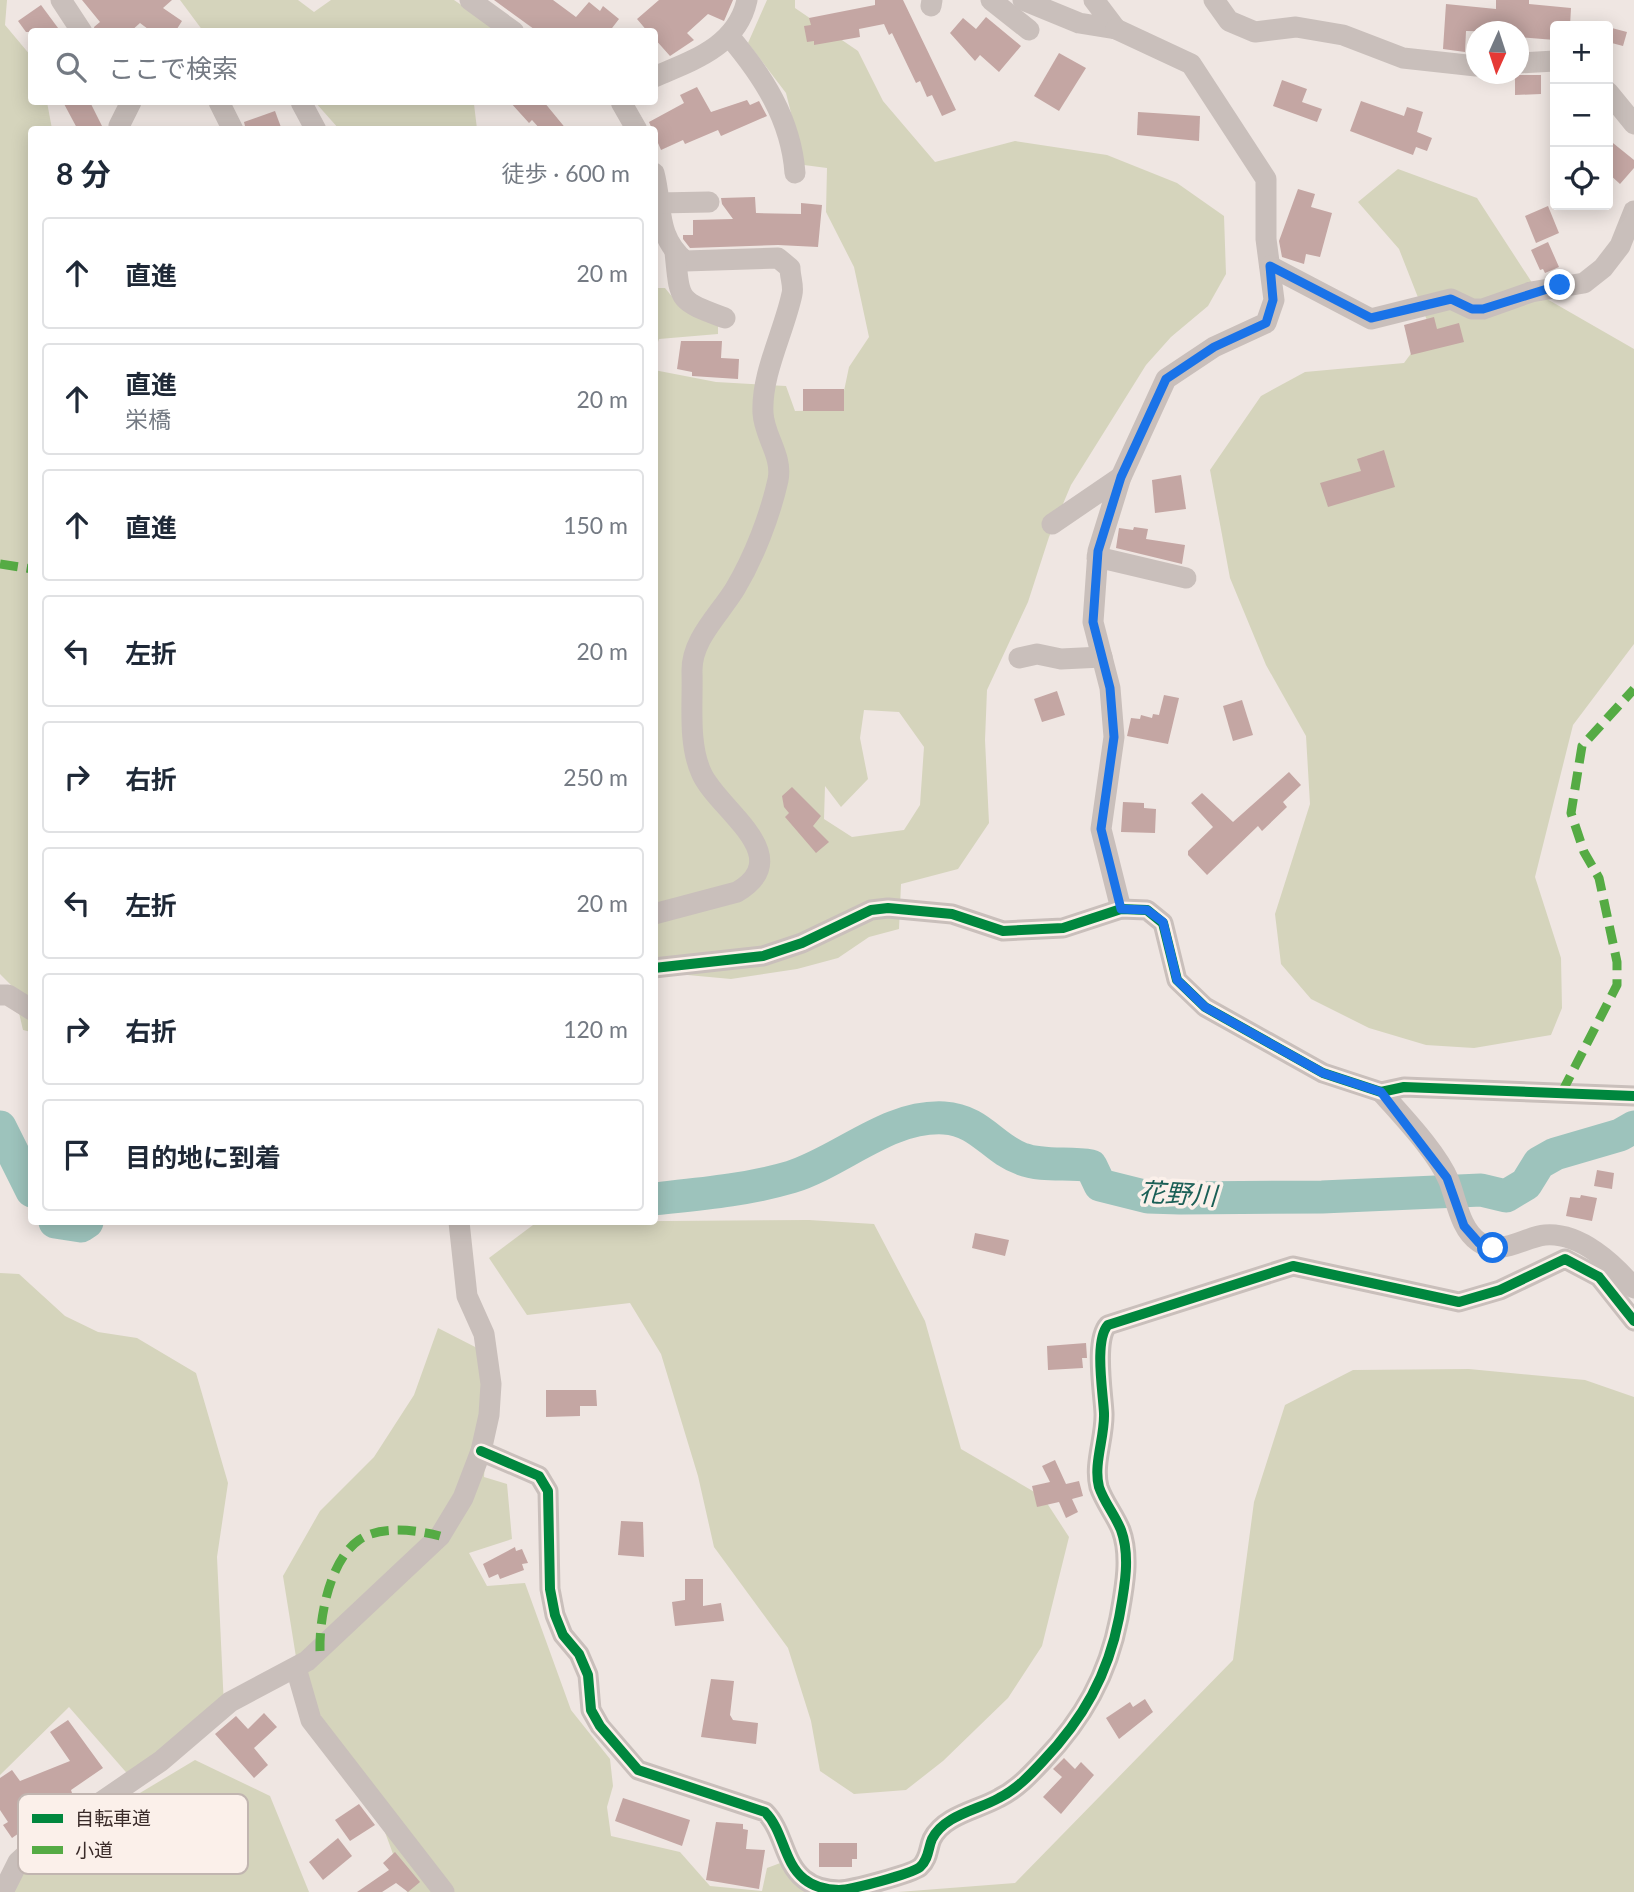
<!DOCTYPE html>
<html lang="ja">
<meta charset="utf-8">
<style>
body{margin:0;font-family:Lato,"Noto Sans JP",sans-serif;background:#f6f6f7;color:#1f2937}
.controls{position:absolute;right:21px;top:21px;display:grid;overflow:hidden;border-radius:7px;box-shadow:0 4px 18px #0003}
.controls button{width:63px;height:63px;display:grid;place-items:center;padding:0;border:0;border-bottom:2px solid #e0e1e3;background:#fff;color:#1f2937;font:35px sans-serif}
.compass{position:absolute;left:1466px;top:21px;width:63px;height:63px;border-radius:50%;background:#fff;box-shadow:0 4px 18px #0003;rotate:183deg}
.stop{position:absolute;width:21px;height:21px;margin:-16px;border:5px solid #1a73e8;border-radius:50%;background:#fff}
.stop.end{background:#1a73e8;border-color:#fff;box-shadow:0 2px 7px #0008}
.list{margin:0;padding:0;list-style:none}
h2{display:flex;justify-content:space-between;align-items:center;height:91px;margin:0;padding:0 28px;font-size:30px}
h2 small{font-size:23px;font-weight:400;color:#747a83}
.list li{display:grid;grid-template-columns:46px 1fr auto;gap:21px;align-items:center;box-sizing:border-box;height:112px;margin:0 14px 14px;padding:0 14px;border:2px solid #e0e1e3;border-radius:7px}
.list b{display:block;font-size:26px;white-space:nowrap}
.list p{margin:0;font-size:23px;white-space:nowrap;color:#747a83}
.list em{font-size:23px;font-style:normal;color:#747a83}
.icon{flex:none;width:38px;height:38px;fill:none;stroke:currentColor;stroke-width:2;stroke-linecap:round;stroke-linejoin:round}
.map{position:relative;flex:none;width:1634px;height:1892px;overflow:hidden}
.search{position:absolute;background:#fff;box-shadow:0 4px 18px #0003;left:28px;top:28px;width:630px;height:77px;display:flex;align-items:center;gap:18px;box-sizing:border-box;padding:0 24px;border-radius:7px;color:#747a83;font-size:26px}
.panel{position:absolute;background:#fff;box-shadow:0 4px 18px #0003;left:28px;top:126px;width:630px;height:1099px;border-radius:7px}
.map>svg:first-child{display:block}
</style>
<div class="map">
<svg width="1634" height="1892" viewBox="0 0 1634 1892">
<rect width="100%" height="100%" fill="#efe6e2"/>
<g fill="#d5d4bc" fill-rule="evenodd">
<path d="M0 0H7L5 25 31 56 32 102H47L52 129 32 130 31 1032 23 1030 13 987 0 974Z"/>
<path d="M180 0H298L314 12 331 0H454L500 31H203Z"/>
<path d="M767 0H795V8L858 51 883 101 935 162 1015 141 1107 155 1177 183 1224 216 1226 274 1208 306 1171 337 1146 365 1071 485 1049 537 1028 602 987 690 985 740 989 823 958 869 901 884 899 929 869 937 838 958 797 969 731 979 655 972 654 370 716 382 786 386 795 411 840 410 849 367 869 337 854 267 826 212 827 168 804 165 786 93 748 43ZM864 710 899 712 924 747 920 805 904 830 852 837 824 819 825 786 841 807 868 779 860 738Z"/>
<path d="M315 102H477L474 104 477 129H339Z"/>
<path d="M1398 169 1477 198 1540 295 1634 349V644L1573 725 1535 877 1561 958 1562 1008 1551 1035 1474 1048 1426 1045 1369 1028 1311 999 1281 964 1275 914 1310 804 1306 736 1266 665 1230 578 1210 470 1261 396 1305 372 1404 363 1430 328 1399 249 1358 202Z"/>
<path d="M655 288H665L683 310 718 316V334L659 339 655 351Z"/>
<path d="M809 1220 874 1224 925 1321 961 1449 1043 1497 1069 1537 1042 1646 1008 1698 943 1761 906 1790 854 1794 820 1771 811 1721 788 1648 714 1547 698 1476 661 1354 630 1303 527 1315 489 1258 537 1222Z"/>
<path d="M0 1273 19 1274 65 1316 98 1332 137 1338 196 1373 228 1483 217 1557 224 1707 132 1779 69 1707 0 1775Z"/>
<path d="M438 1328 483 1351 489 1396 484 1477 507 1484 512 1539 469 1553 487 1586 525 1583 571 1710 610 1759 613 1786 607 1807 611 1836 680 1852 710 1886 762 1891 767 1868 783 1862 812 1892H407L375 1805 300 1682 283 1576 320 1511 374 1457 414 1395Z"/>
<path d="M1469 1369 1585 1380 1634 1397V1892H898L1015 1883 1233 1660 1254 1502 1285 1405 1353 1370Z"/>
<path d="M195 1760 270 1796 309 1892H6L8 1872Z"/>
</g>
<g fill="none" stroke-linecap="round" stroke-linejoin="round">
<g stroke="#9dc3bc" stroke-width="33">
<path d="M0 1127 32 1191"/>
<path d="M654 1199C700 1194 747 1190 791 1177 842 1161 888 1115 944 1118 980 1120 993 1149 1022 1159 1043 1167 1069 1162 1091 1166L1100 1185 1148 1197 1180 1198 1322 1197 1481 1190 1506 1196 1526 1184 1539 1163 1555 1154 1620 1135 1634 1127"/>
<path d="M55 1222 81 1226 87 1222"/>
</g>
</g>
<g fill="#c4a6a3">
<path d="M82 0H172L163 8 182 21 175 32H152L140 23 130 32H95L94 27 100 22Z"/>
<path d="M494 0H553L576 17 589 2 600 11 603 6 619 19 609 32H538Z"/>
<path d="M659 0H733L724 21 708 14 687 33 694 40 670 56 654 38V32H648L637 19Z"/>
<path d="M875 0H903L956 110 942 116 932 95 927 97 920 81 916 83 892 33 889 35 884 24 859 29 860 37 814 45V41L807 42 804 26 811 25 809 18 875 5Z"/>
<path d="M1496 0H1529V4L1571 8 1570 26H1555V40L1518 37V32L1466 31 1465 52 1443 49 1446 4 1496 9Z"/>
<path d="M41 5 61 32H26L18 21Z"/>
<path d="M986 17 1021 46 999 72 980 55 975 61 950 33 963 18 976 29Z"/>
<path d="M1608 27 1627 32 1623 46 1608 42Z"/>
<path d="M1059 53 1086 68 1059 111 1034 96Z"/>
<path d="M1515 75H1541V94L1515 95Z"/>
<path d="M1282 80 1307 89 1302 102 1322 109 1317 122 1273 106Z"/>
<path d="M697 87 711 112 747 100 750 105 759 101 767 116 721 136 718 130 685 144 683 140 661 150 649 122 684 103 680 95Z"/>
<path d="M1361 101 1404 116 1407 107 1423 112 1417 132 1432 138 1427 151 1416 147 1413 155 1350 131Z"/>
<path d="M63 102H90L104 130H78Z"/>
<path d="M510 102H544L567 130H541L532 120 529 123Z"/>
<path d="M275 111 282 130H246L244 122Z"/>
<path d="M1138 112 1200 116 1199 141 1137 135Z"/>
<path d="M1608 139 1634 160V168L1620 184 1608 173Z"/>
<path d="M1298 189 1315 194 1311 207 1332 213 1320 257 1306 254 1304 264 1282 257 1279 241Z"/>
<path d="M755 197 756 213 801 214V203L822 205 818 247 778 245 690 248 683 239V235H693V220L733 219 722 204 721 198Z"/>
<path d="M1548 206 1559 233 1536 243 1525 216Z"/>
<path d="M1548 242 1559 267 1545 273 1543 269 1540 270 1531 250Z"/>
<path d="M1434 317 1437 329 1459 323 1464 342 1411 355 1404 325Z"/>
<path d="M681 341H722L721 358 739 359 738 379 692 376V372L677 369Z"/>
<rect x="803" y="389" width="41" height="22"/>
<path d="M1384 450 1395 487 1328 507 1320 483 1361 471 1357 459Z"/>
<path d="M1181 475 1186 509 1155 513 1152 480Z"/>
<path d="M1134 527 1148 529 1146 539 1185 545 1182 564 1116 548 1119 528 1133 530Z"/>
<path d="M1057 691 1065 715 1042 722 1034 699Z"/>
<path d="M1164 695 1179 698 1168 744 1127 736 1131 718 1140 719 1141 715 1152 718 1153 714 1159 715Z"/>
<path d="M1242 700 1253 735 1233 741 1223 706Z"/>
<path d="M1289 772 1301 785 1283 802 1287 807 1262 831 1258 826 1207 875 1188 855V851L1213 827 1191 803 1202 793 1233 822Z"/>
<path d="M792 787 821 816 813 826 829 842 816 853 785 817 789 813 784 807 782 796Z"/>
<path d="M1123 802 1144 803V808L1156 809 1155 833 1121 832Z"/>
<path d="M1597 1170 1614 1173 1612 1189 1594 1186Z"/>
<path d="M1581 1195 1597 1198 1592 1221 1566 1216 1570 1197 1580 1198Z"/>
<path d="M975 1233 1009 1240 1005 1256 972 1248Z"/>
<path d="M1086 1343 1087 1358H1082L1083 1368 1048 1370 1047 1346Z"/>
<path d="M546 1390H596L597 1406H580V1416L546 1417Z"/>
<path d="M1055 1460 1066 1484 1079 1481 1083 1496 1072 1499 1078 1512 1066 1518 1059 1502 1037 1507 1032 1486 1050 1482 1042 1466Z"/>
<path d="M621 1521 643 1522 644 1557 618 1555Z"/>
<path d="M515 1547 516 1551 522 1549 528 1563 522 1564 524 1570 500 1579 498 1574 489 1578 483 1564Z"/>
<path d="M685 1579H703V1606L721 1603 724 1621 675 1626 672 1602 685 1600Z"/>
<path d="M711 1679 734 1681 730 1715 733 1720 758 1723 756 1744 701 1737Z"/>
<path d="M1145 1699 1153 1712 1119 1739 1106 1718 1130 1702 1133 1707Z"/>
<path d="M264 1713 277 1727 254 1748 268 1765 254 1778 215 1734 236 1716 248 1729Z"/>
<path d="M68 1720 103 1768 71 1790 73 1796 22 1816 29 1826 12 1838 3 1825 8 1822 0 1810V1778L12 1770 20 1781 70 1761 50 1732Z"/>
<path d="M1064 1758 1075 1769 1081 1762 1094 1775 1061 1814 1043 1797 1062 1777 1053 1769Z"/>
<path d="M623 1798 690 1820 682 1846 615 1821Z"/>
<path d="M359 1804 375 1825 350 1841 335 1820Z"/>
<path d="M716 1822 743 1824V1829L748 1830 746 1849 765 1850 759 1889 706 1880Z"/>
<path d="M338 1838 352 1856 323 1880 309 1862Z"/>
<path d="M819 1843H857V1859H852V1867H819Z"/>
<path d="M395 1852 420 1882 408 1892 396 1883 382 1892H357L389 1870 383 1863Z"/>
</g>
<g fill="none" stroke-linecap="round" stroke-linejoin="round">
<g stroke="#c9bfbb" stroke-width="21">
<path d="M61 0 82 32"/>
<path d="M470 0 514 32"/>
<path d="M991 0 1029 30"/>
<path d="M1023 0 1079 23 1116 29 1094 0"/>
<path d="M1214 0 1229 21 1255 32 1296 27 1343 35 1403 58 1476 66"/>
<path d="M931 6 932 0"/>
<path d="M1116 29 1191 64 1266 179V239L1274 300 1266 323 1214 347 1166 379 1121 477 1098 551 1093 622 1110 688 1114 737 1101 829 1121 909"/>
<path d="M729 36C763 76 791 119 795 173"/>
<path d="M1518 63 1555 61"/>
<path d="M654 77C694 60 737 46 747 0"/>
<path d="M1608 92 1634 124"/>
<path d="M219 102 233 130"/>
<path d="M301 102 316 130"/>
<path d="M621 102 637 130"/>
<path d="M121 130 119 126 131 102"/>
<path d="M654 173C663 207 655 235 685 261L778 258 790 268C790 277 794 286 792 294 784 332 761 374 763 413 764 436 783 456 778 480 770 516 754 557 735 589 719 615 691 640 692 672 693 704 688 742 701 772 716 809 799 855 737 892L654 914"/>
<path d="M658 203 709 202"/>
<path d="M675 252C680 302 677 300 725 318"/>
<path d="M1270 266 1371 319 1451 299 1472 309H1483L1531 292 1584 283 1603 268 1620 246 1634 211"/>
<path d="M1052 524 1121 477"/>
<path d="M1097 557 1186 578"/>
<path d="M1019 658 1037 654 1061 659 1102 657"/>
<path d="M654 968 763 956 802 943 871 910 888 908 952 914 1003 931 1063 928 1121 909 1147 910 1163 923 1177 980 1205 1007 1323 1073 1381 1092 1404 1087 1634 1096"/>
<path d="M0 995H8L32 1010"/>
<path d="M1381 1092C1402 1116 1437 1152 1449 1181 1457 1202 1460 1229 1479 1242 1500 1257 1524 1237 1545 1235 1580 1232 1614 1264 1634 1288"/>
<path d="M481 1451 539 1476 548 1491 550 1589 555 1615 563 1635 579 1654 588 1675 591 1710 600 1726 638 1770 765 1812C784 1831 783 1862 804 1879 814 1887 826 1890 839 1890 851 1890 911 1874 920 1867 929 1859 928 1848 932 1839 944 1815 978 1810 999 1798 1017 1789 1030 1775 1043 1761 1083 1719 1108 1675 1119 1618 1124 1590 1131 1557 1121 1530 1115 1515 1104 1502 1099 1487 1093 1464 1105 1437 1104 1413 1103 1392 1094 1340 1108 1325L1293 1266 1459 1302 1500 1290 1565 1259 1599 1277 1634 1321"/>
<path d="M296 1668 311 1720 444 1892"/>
<path d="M3 1892 18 1862 31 1850 161 1761 230 1702 307 1661 440 1536 463 1498 481 1451 489 1415 491 1384 484 1334 467 1296 459 1222"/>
</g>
<g stroke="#55ab44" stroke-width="9" stroke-dasharray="18 9" stroke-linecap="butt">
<path d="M0 564 32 569"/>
<path d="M1562 1092 1617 985V962L1599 878 1584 852 1571 813 1582 746 1634 689"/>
<path d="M320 1651C319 1617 330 1560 359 1540 380 1525 418 1530 440 1536"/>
</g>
<g stroke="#fbf0ea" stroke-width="15">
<g id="cycleway">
<path d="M654 968 763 956 802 943 871 910 888 908 952 914 1003 931 1063 928 1121 909 1147 910 1163 923 1177 980 1205 1007 1323 1073 1381 1092 1404 1087 1634 1096"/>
<path d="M481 1451 539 1476 548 1491 550 1589 555 1615 563 1635 579 1654 588 1675 591 1710 600 1726 638 1770 765 1812C784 1831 783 1862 804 1879 814 1887 826 1890 839 1890 851 1890 911 1874 920 1867 929 1859 928 1848 932 1839 944 1815 978 1810 999 1798 1017 1789 1030 1775 1043 1761 1083 1719 1108 1675 1119 1618 1124 1590 1131 1557 1121 1530 1115 1515 1104 1502 1099 1487 1093 1464 1105 1437 1104 1413 1103 1392 1094 1340 1108 1325L1293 1266 1459 1302 1500 1290 1565 1259 1599 1277 1634 1321"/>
</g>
</g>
<use href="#cycleway" stroke="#00873e" stroke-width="10"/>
</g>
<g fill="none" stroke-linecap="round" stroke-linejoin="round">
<path stroke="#1a73e8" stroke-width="9" d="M1493 1248 1479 1243 1464 1226 1447 1178 1381 1092 1323 1073 1205 1007 1177 980 1163 922 1147 910 1121 909 1101 829 1114 737 1110 688 1093 622 1098 551 1121 477 1166 379 1214 347 1266 323 1273 300 1270 266 1371 318 1451 299 1472 309H1483L1560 285"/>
</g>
<g text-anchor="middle" stroke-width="7" stroke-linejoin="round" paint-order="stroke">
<g font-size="26" font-style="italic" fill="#1b5f56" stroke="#fbf0ea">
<text transform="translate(1178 1194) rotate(3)" y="9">花野川</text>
</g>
</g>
<rect x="18" y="1794" width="230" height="80" rx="10" fill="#fbf0ea" stroke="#c1b5b0" stroke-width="2"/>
<rect x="32" y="1814" width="31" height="9" fill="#00873e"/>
<rect x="32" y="1846" width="31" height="8" fill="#55ab44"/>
<g font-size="19" fill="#3a2b29">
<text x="75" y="1825">自転車道</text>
<text x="75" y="1857">小道</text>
</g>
</svg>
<div class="controls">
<button>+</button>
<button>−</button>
<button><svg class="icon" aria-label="locate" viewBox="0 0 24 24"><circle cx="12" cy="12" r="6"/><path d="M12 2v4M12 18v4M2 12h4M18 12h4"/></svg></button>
</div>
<svg class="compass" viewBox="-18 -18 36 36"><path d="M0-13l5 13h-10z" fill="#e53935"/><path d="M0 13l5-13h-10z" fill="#747a83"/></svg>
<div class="stop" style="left:1493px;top:1248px"></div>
<div class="stop end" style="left:1560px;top:285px"></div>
<div class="search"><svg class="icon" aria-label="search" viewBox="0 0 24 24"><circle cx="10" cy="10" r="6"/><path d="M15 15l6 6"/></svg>ここで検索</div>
<section class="panel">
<h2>8 分<small>徒歩 · 600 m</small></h2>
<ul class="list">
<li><svg class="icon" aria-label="ahead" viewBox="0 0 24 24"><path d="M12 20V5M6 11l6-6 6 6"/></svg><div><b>直進</b></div><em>20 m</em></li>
<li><svg class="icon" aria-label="ahead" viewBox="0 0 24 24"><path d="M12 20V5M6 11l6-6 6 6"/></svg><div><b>直進</b><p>栄橋</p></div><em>20 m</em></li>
<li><svg class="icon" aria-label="ahead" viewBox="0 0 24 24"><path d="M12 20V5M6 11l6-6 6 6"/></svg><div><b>直進</b></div><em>150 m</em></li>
<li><svg class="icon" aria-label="left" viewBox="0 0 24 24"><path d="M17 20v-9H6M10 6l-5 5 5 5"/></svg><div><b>左折</b></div><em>20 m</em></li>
<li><svg class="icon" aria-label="right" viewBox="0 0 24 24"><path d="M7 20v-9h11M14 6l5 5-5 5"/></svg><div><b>右折</b></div><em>250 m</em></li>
<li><svg class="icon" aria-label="left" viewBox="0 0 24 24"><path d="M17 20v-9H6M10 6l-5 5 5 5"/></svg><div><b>左折</b></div><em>20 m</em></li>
<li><svg class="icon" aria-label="right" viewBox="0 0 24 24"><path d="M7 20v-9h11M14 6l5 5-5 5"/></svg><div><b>右折</b></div><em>120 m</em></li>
<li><svg class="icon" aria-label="arrive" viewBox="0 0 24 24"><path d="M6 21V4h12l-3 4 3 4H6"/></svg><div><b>目的地に到着</b></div></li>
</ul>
</section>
</div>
